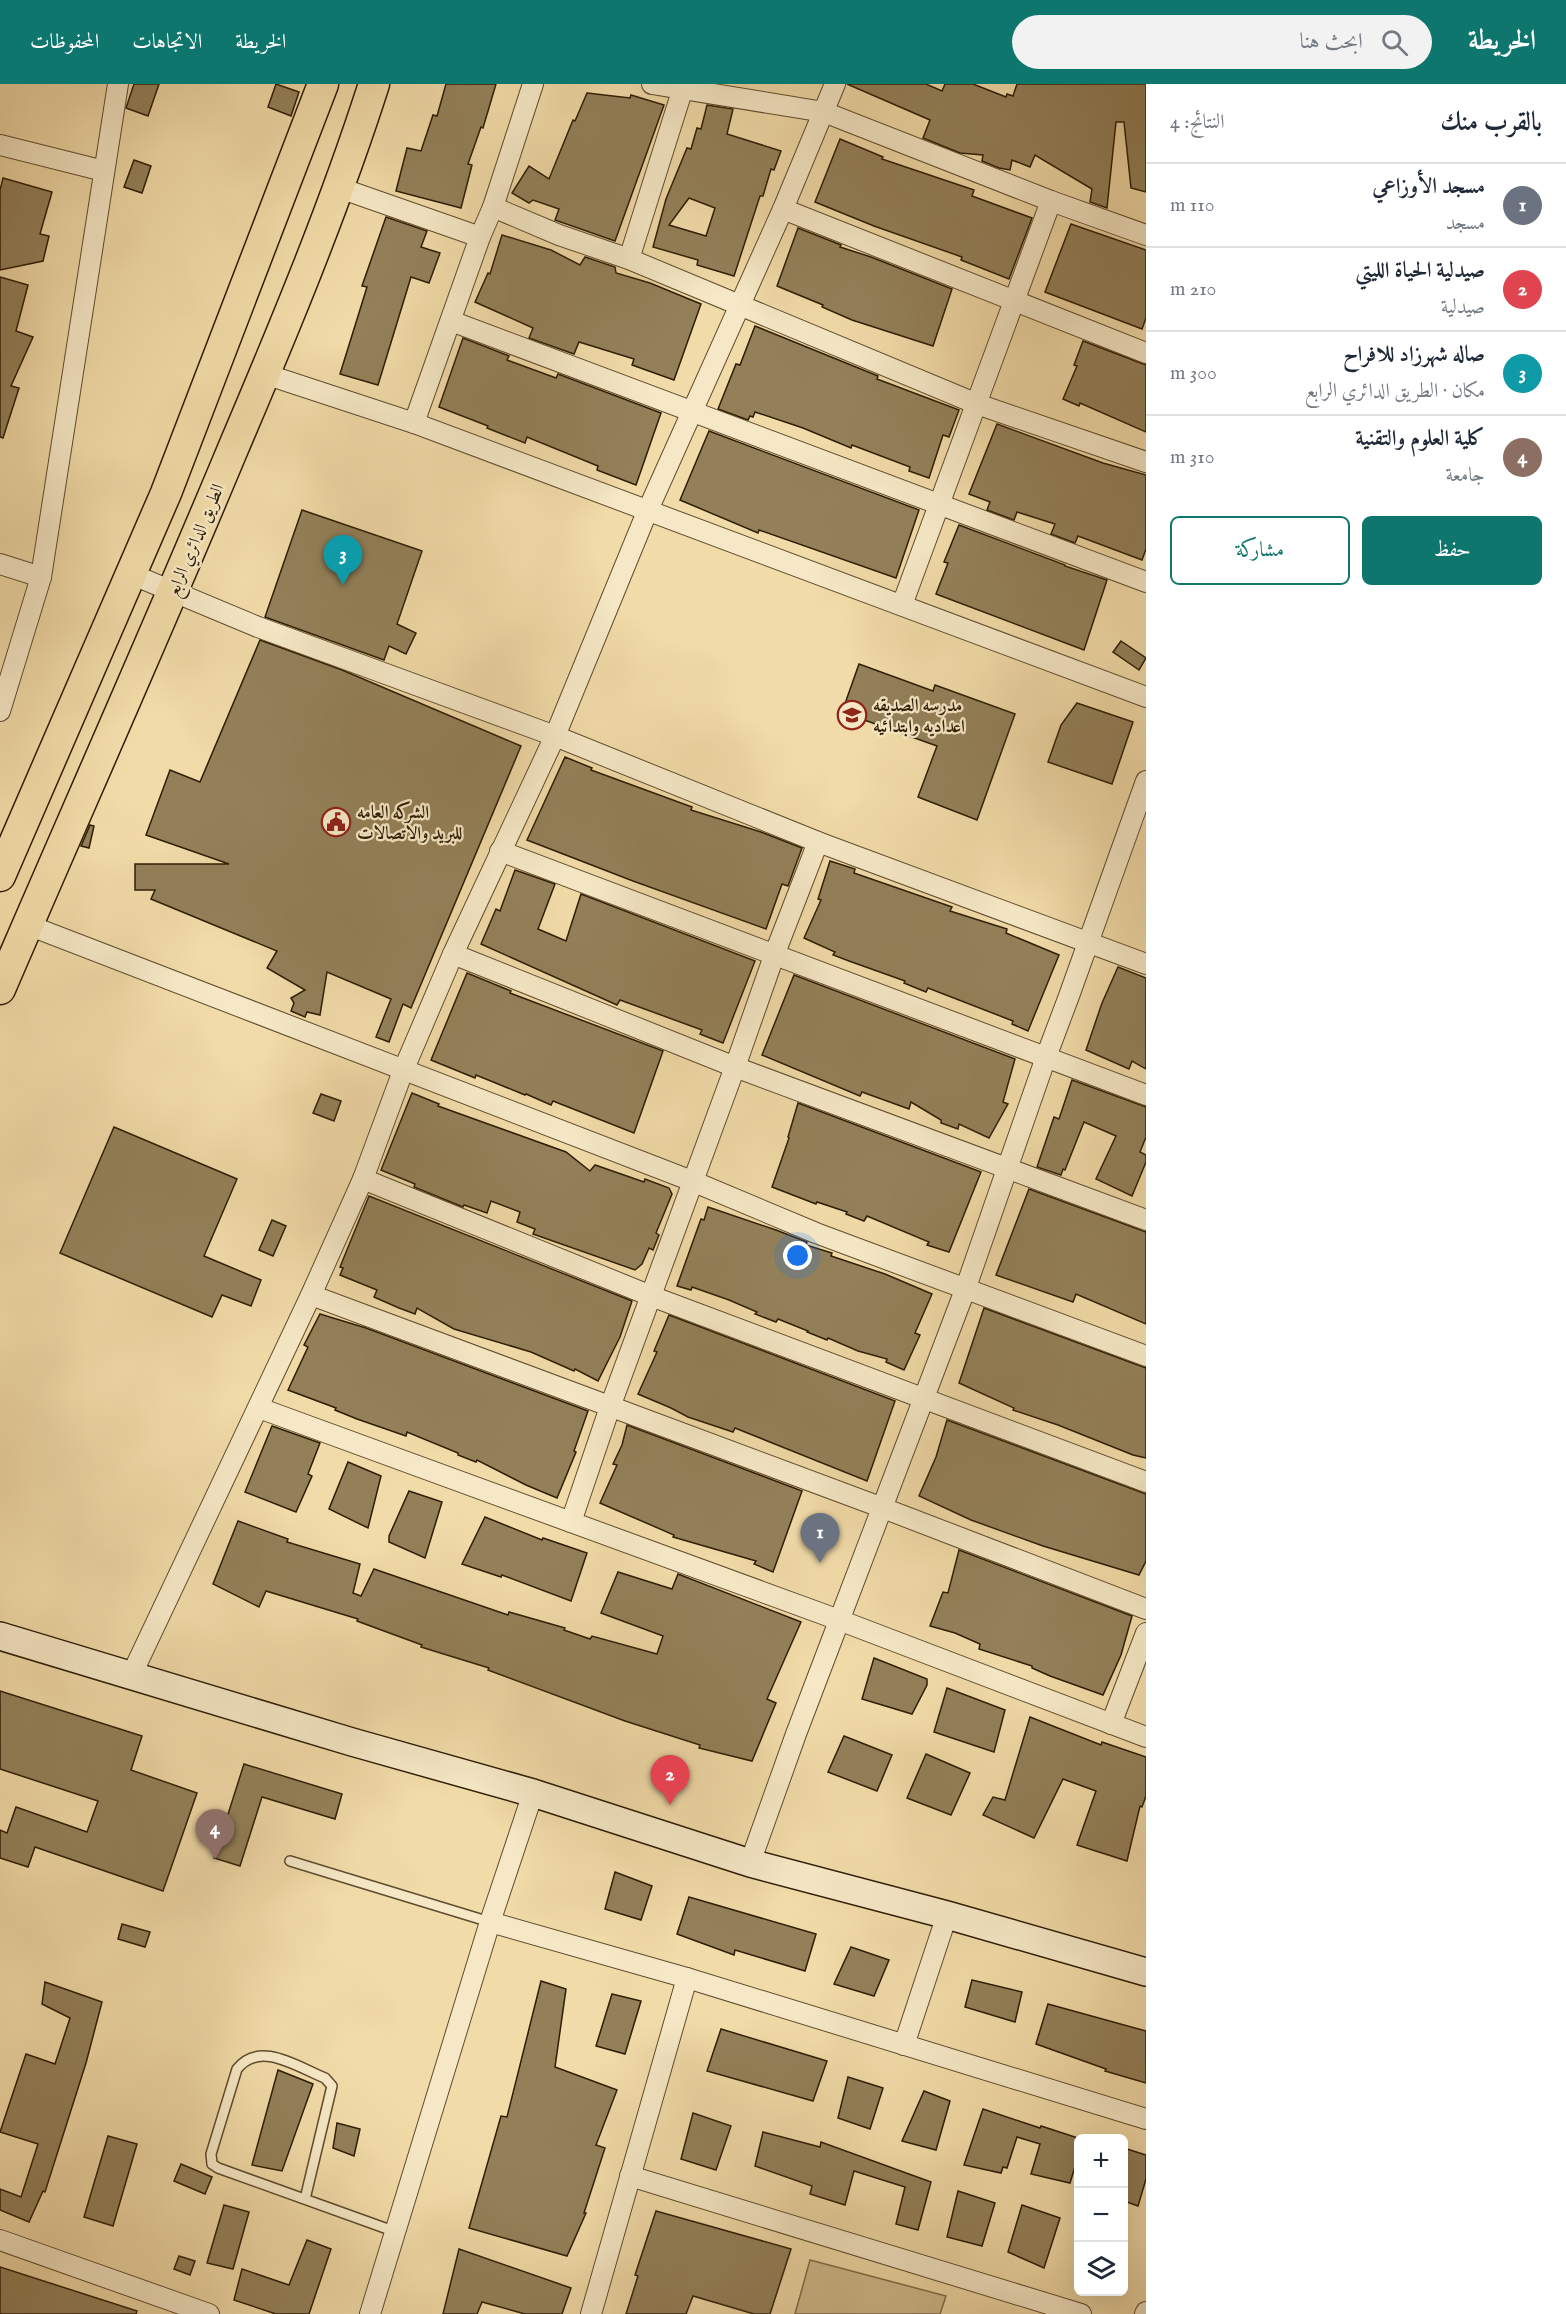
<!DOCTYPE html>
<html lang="ar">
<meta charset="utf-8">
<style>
body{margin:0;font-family:"IM FELL English",Amiri,serif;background:#f2f2f3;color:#1f2937;direction:rtl}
.controls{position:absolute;right:18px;bottom:18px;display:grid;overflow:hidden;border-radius:9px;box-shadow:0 6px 24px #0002}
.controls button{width:54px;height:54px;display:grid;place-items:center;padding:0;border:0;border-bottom:2px solid #e0e1e3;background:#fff;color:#1f2937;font:30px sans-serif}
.you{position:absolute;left:798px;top:1172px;width:21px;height:21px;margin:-15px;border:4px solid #fff;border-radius:50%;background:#1a73e8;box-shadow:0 0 0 9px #1a73e833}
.badge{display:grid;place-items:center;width:39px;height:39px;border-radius:50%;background:#0f766e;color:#fff;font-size:20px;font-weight:700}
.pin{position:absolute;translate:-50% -50px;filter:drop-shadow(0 2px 3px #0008)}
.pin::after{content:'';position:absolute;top:32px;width:21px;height:18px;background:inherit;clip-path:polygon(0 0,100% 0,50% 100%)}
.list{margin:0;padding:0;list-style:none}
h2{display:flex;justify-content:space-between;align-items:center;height:78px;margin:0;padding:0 24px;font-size:26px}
h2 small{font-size:20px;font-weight:400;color:#747a83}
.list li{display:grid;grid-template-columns:39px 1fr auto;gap:18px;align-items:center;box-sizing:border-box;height:84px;padding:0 24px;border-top:2px solid #e0e1e3}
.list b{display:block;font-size:22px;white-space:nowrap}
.list p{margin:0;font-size:20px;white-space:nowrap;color:#747a83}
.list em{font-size:20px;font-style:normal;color:#747a83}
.actions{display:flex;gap:12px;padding:18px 24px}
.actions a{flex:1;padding:14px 0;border:2px solid #0f766e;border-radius:9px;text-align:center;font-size:21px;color:#0f766e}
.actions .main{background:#0f766e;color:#fff}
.icon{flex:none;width:33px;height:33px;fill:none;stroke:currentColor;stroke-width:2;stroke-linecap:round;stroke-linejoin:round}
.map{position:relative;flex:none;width:1146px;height:2230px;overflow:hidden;direction:ltr}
header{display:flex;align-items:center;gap:36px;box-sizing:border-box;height:84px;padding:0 30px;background:#0f766e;color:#fff}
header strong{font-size:28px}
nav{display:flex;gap:33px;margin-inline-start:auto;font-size:21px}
.search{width:420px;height:54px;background:#f2f2f3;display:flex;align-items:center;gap:15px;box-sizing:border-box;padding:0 21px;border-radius:33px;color:#747a83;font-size:22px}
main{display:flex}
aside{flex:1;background:#fff}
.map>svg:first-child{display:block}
</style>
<header>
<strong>الخريطة</strong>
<div class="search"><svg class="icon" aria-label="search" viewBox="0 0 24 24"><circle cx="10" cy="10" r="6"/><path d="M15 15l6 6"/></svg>ابحث هنا</div>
<nav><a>الخريطة</a><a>الاتجاهات</a><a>المحفوظات</a></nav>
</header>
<main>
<aside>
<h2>بالقرب منك<small>النتائج: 4</small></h2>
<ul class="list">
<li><span class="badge" style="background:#6b7280">1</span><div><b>مسجد الأوزاعي</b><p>مسجد</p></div><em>110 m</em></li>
<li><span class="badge" style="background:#e0444e">2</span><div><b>صيدلية الحياة الليتي</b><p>صيدلية</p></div><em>210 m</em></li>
<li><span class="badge" style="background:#0f9aa8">3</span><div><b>صاله شهرزاد للافراح</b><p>مكان · الطريق الدائري الرابع</p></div><em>300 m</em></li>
<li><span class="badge" style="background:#8d6e63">4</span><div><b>كلية العلوم والتقنية</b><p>جامعة</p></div><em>310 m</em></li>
</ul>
<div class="actions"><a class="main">حفظ</a><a>مشاركة</a></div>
</aside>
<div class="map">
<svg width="1146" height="2230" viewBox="0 0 1146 2230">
<rect width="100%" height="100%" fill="#f1dba8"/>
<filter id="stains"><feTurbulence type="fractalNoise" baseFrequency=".00333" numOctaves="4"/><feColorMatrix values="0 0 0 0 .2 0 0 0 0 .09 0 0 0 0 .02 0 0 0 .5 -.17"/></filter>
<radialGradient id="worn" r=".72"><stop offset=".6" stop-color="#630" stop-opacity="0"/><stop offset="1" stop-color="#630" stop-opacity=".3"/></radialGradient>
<path fill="#d0bb8c" stroke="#7f6c48" stroke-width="1.5" d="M810 2176 946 2212 940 2230H795Z"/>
<g fill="#938059" stroke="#2e1d04" stroke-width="1.5" fill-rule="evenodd">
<path d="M134 0H159L148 32 126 24Z"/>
<path d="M276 0 299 8 291 32 268 23Z"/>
<path d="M446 0H496L483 44 481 43 468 80 472 81 461 124 396 107 407 64 421 67 433 31 437 32Z"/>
<path d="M847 0H926L942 7 945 0H973L1006 13 1007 10 1013 12 1017 0H1146V108L1131 104 1124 38H1116L1107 124 1090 118 1092 105 1035 71 1030 83 1012 76 1010 86 999 84 982 77 983 71 960 69 923 54 930 36Z"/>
<path d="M587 9 630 14 631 11 664 21 615 157 555 136 559 125 533 116 529 119 512 109 529 82 549 95 573 36 575 37Z"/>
<path d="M707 21 733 25 727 50 781 67 774 86 771 85 763 112H760L734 192 697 181 698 176 653 163 666 115 687 64 691 65 697 44 701 45ZM689 114 715 124 706 152 669 141Z"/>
<path d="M840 55 883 73 882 75 974 106 972 112 1032 134 1009 195 961 176 962 173 874 142 815 118Z"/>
<path d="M134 76 151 82 142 109 124 103Z"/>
<path d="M3 94 52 108 40 150 49 152 43 177 0 186V106Z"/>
<path d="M386 133 427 147 421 163 440 169 429 199 411 193 378 301 340 290 367 203 362 202Z"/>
<path d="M1071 140 1146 166V234L1142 245 1045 208Z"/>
<path d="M798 144 841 161 840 163 871 173 952 205 933 262 852 236 822 223 823 221 777 202Z"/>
<path d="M502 151 551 166 580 181 585 173 615 183 616 189 650 199 701 220 674 296 632 281 634 275 579 258 574 270 529 254 533 244 475 218 488 189 490 190Z"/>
<path d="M0 193 28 201 16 247 33 253 11 302 19 304 3 354 0 353Z"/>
<path d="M755 242 878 292 877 295 959 326 949 353 943 351 929 394 909 387 910 383 852 361 851 364 803 344 755 328 753 333 750 332 748 336 718 325 736 280 740 281Z"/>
<path d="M463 254 509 272 507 276 556 294 558 290 661 329 636 401 597 386 598 382 527 353 525 359 487 344 488 342 439 323Z"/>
<path d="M1083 257 1146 281V348L1080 319 1079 322 1063 315 1077 282 1074 281Z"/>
<path d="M997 340 1103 379 1146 391V465L1142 476 1078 452 1075 459 1051 450 1055 440 1017 428 1014 436 987 426 990 418 969 410Z"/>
<path d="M709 347 919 426 896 494 759 446 758 449 680 416Z"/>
<path d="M302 426 422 467 397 540 416 549 406 570 389 562 384 576 265 533Z"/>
<path d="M959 441 1065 481V482L1107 496 1084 566 936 510 948 479 944 478Z"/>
<path d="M260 556 342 586 521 662 411 924 403 920 389 958 376 953 391 915 327 888 320 931 307 928 305 933 291 927 294 919 291 914 305 906 267 884 277 867 151 815 155 806H135V780H229L146 751 170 686 200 698Z"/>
<path d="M1121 557 1146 574 1139 586 1113 568Z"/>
<path d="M859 580 933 607 935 601 1015 630 977 736 918 713 937 662 842 628Z"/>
<path d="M1077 619 1133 638 1112 700 1048 678 1061 641Z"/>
<path d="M565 673 592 684 591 686 692 723 691 726 761 748 802 764 788 802 782 800 766 845 633 797 527 756Z"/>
<path d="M90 741 94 742 89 764 81 762Z"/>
<path d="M830 777 855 785 854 789 952 823 950 827 1007 845 1006 849 1059 871 1028 947 1012 940 1013 937 928 904 926 908 904 899 905 897 849 877 833 871 835 868 804 854 821 816 818 815Z"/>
<path d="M515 786 555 800 538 845 566 857 581 810 755 877 723 959 700 950 702 946 620 916 617 921 481 860 496 825 500 827Z"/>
<path d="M1118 883 1146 894V985L1132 977 1129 985 1086 966 1102 919Z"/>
<path d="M467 889 511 907 510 909 663 967 634 1049 553 1017 551 1021 526 1010 525 1011 476 991 475 994 431 976Z"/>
<path d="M794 891 1015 975 1003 1018 1008 1020 989 1054 959 1040 958 1045 941 1039V1036L911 1018 909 1025 862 1008 860 1012 762 971Z"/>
<path d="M1072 996 1146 1023V1053L1140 1068 1146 1071V1078L1132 1112 1096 1095 1116 1052 1084 1038 1065 1086 1063 1085 1061 1091 1037 1083 1054 1033 1059 1035Z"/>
<path d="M412 1009 439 1020 438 1022 566 1068 590 1087 595 1081 644 1098 645 1095 669 1104 672 1110 656 1149 659 1151 653 1166 649 1164 642 1180 635 1186 533 1150 535 1145 517 1138 520 1128 491 1117 487 1129 464 1121 463 1123 414 1103 415 1100 381 1086Z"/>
<path d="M321 1010 341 1017 334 1037 313 1029Z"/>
<path d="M798 1019 981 1088 949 1168 927 1161 929 1158 867 1132 864 1137 846 1130 847 1128 817 1118 816 1120 772 1103 789 1054 788 1053Z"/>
<path d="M114 1043 237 1095 204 1172 261 1196 251 1222 222 1211 212 1233 60 1169Z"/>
<path d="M1029 1105 1146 1148V1240L1076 1210 1073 1218 996 1191Z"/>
<path d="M369 1112 632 1217 620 1253 598 1297 575 1285 574 1287 531 1268 454 1245 417 1224 415 1230 399 1224 374 1213 377 1206 340 1191 343 1184 340 1183Z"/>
<path d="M708 1123 776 1146 807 1158 806 1161 832 1169 831 1172 885 1190 932 1210 915 1249 920 1251 904 1286 886 1278 887 1275 858 1267 828 1254 827 1256 807 1248 808 1247 778 1235 776 1238 755 1230 757 1228 729 1216 692 1203 691 1206 677 1202 701 1135 704 1136Z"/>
<path d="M272 1136 286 1142 273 1172 259 1166Z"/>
<path d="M984 1224 1146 1284V1374L1133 1371 1058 1341 1013 1326 1014 1324 959 1299Z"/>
<path d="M320 1230 366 1244 588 1327 574 1367 576 1368 557 1414 526 1401 477 1376 476 1378 458 1371V1369L407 1348 406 1352 357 1335 335 1326 336 1324 288 1306 308 1263 304 1261Z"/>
<path d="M669 1231 895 1317 867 1397 735 1344 733 1348 688 1333 671 1324 638 1310 657 1268 654 1267Z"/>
<path d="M947 1336 1146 1410V1477L1139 1491 1043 1462 971 1436 919 1412 936 1373Z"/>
<path d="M627 1341 802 1407 773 1488 754 1480 756 1477 673 1453 674 1451 600 1419 617 1381 613 1380 622 1361Z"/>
<path d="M272 1342 320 1359 308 1390 312 1392 296 1428 245 1408Z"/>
<path d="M348 1378 381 1392 368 1444 329 1425Z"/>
<path d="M409 1407 442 1418 425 1474 389 1458V1452Z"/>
<path d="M485 1433 542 1456 543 1454 587 1469 571 1517 502 1491 501 1493 462 1480Z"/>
<path d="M238 1437 288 1455 287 1458 360 1480 353 1509 361 1512 374 1485 508 1531 509 1528 565 1544 564 1546 590 1555 592 1552 657 1570 663 1552 601 1529 618 1488 672 1505 678 1490 801 1538 767 1615 776 1619 752 1677 699 1664 700 1661 625 1637 488 1586 489 1584 421 1563 422 1561 357 1537 358 1535 266 1507 259 1523 213 1500Z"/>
<path d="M959 1466 1132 1532 1121 1571 1103 1611 1050 1592 1032 1584V1582L979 1565 980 1560 955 1549 930 1542 943 1508 948 1509Z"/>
<path d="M874 1574 927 1595V1601L912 1630 862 1615Z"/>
<path d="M947 1604 1005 1626 994 1668 934 1648Z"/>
<path d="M0 1607 142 1652 131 1686 197 1709 163 1807 35 1763 28 1783 0 1774V1746L7 1749 16 1723 87 1748 98 1717 0 1685Z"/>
<path d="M1030 1633 1101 1661 1102 1658 1146 1673V1712L1142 1723 1140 1722 1127 1777 1077 1761 1096 1707 1063 1695 1034 1754 983 1731 993 1713 1005 1716Z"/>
<path d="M844 1652 892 1671 877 1707 828 1688Z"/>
<path d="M926 1670 970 1689 951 1731 907 1714Z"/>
<path d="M244 1680 342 1710 335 1735 262 1713 240 1782 214 1774Z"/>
<path d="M615 1788 652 1802 641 1836 605 1825Z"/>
<path d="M689 1813 816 1850 805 1887 735 1866 734 1871 677 1850Z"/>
<path d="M122 1840 150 1848 145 1863 118 1855Z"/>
<path d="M851 1863 889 1876 874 1912 834 1900Z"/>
<path d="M972 1896 1022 1908 1015 1938 965 1923Z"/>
<path d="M541 1897 566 1905 555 1983 617 2006 596 2061 605 2064 584 2129H586L567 2172 469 2144 501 2032 507 2033Z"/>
<path d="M45 1898 102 1918 86 1979 45 2108 43 2107 29 2138 0 2126V2105L21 2113 38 2060 0 2048 26 1970 55 1980 70 1934 42 1920Z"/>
<path d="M612 1910 641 1917 625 1970 596 1962Z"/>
<path d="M1048 1920 1146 1947V1999L1105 1987 1106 1985 1036 1960Z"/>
<path d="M721 1945 827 1977 813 2017 707 1987Z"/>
<path d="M278 1986 313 2000 282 2087 252 2081Z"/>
<path d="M848 1993 883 2004 870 2045 838 2034Z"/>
<path d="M924 2007 950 2017 936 2066 902 2057Z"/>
<path d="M983 2025 1040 2044 1041 2042 1078 2054V2073L1070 2099 1031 2090 1040 2060 1017 2053 1007 2084 1003 2083 1001 2089 964 2081Z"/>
<path d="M693 2029 731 2042 716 2086 681 2075Z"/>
<path d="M337 2039 360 2045 354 2072 333 2064Z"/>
<path d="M763 2048 820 2063 821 2058 931 2098 918 2146 896 2140 905 2103 854 2087 845 2121 810 2110 812 2102 755 2082Z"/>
<path d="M108 2052 137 2060 113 2142 84 2133Z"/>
<path d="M1124 2064 1146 2071V2095L1138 2122 1124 2117Z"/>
<path d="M181 2080 212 2093 205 2110 174 2097Z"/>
<path d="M958 2107 995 2119 982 2162 947 2153Z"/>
<path d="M224 2121 249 2128 233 2185 207 2179Z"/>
<path d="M1022 2121 1060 2134 1044 2184 1008 2168Z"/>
<path d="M656 2127 791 2165 770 2230H754L693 2212 686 2230H626L638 2192 635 2191Z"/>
<path d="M307 2156 331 2165 309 2230H276L234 2216 242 2185 289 2201Z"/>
<path d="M459 2165 571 2204 562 2230H525L482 2218 477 2230H443Z"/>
<path d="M179 2172 195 2177 190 2191 174 2185Z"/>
<path d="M0 2183 137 2227 136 2230H0Z"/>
</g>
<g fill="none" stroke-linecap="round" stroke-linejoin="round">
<g stroke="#5f4c2d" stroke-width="12">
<g id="lane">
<path d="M290 1777 490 1838"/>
<path d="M305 2115 332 2002 325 1994C297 1983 260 1956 237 1985L211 2070 212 2080 218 2084 396 2148"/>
</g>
</g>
<g stroke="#5f4c2d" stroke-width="22">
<g id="street">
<path d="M652 0 824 28 1051 117 1146 151"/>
<path d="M0 61 104 87"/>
<path d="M337 103 480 153 493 123 559 151 629 175 977 320 1146 378"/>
<path d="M493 123 533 0"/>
<path d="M783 125 1146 269"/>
<path d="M629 175 683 4"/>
<path d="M451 237 1146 498"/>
<path d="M265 290 414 339 1146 613"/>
<path d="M414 339 480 153"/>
<path d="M0 480 41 493"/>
<path d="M131 490 258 543 555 652 818 758 1146 880"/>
<path d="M902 521 1051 117"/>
<path d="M0 627 41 493 118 0"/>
<path d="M500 767 1146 1011"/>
<path d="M28 841 692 1097 816 1149 1146 1272"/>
<path d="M453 870 735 983 1146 1136"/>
<path d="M363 1095 651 1212 1146 1398"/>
<path d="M311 1211 883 1424 1146 1525"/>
<path d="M259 1324 839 1536 1146 1653"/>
<path d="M571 1438 610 1323 735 983 775 869 818 758"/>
<path d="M131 1592 311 1211 363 1095 403 987 453 870 555 652 647 428 783 125 835 0"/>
<path d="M1111 1640 1146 1549"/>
<path d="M750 1779 796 1650 965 1206 1046 973 1069 912 1146 697"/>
<path d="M490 1838 687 1894 1146 2035"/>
<path d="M904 1961 947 1831"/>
<path d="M630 2092 1081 2230"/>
<path d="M0 2156 209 2230"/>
<path d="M370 2230 490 1838 533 1709"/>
<path d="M591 2230 687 1894"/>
<path d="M1145 2230 1146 2228"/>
</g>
</g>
<g stroke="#2e1d04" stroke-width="30">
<path id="secondary" d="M0 1552 352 1658 533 1709 750 1779 947 1831 1146 1888"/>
</g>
<g stroke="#2e1d04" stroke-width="33">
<g id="primary">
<path d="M0 792 166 409 323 0"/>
<path d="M0 905C77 726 157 547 232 367 283 247 334 125 374 0"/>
</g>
</g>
<use href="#lane" stroke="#f6e8c6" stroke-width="9"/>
<use href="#street" stroke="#f6e8c6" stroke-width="20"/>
<use href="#secondary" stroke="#f6e8c6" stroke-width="27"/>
<use href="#primary" stroke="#f1dba8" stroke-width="30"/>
</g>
<defs>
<g id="school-ring" transform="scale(1.5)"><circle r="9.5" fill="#f6e8c6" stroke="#8f2418" stroke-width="1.5"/><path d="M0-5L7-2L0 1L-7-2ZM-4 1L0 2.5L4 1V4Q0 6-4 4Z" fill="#8f2418"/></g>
<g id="civic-ring" transform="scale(1.5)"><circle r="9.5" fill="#f6e8c6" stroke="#8f2418" stroke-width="1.5"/><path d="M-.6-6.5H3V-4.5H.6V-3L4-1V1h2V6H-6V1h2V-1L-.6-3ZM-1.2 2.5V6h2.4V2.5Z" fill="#8f2418"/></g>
</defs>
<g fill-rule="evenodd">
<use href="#school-ring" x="852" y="631"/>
<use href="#civic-ring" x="336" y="738"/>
</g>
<g text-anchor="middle" stroke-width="4.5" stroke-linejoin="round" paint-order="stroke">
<g font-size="18" fill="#2e1d04" stroke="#f6e8c6">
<text transform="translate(195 456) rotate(-67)" y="6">الطريق الدائري الرابع</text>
</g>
<g font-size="18" font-weight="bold" fill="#2e1d04" stroke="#f6e8c6" text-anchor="start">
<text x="873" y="627">مدرسه الصديقه<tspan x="873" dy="21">اعداديه وابتدائيه</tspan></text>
<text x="357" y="734">الشركه العامه<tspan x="357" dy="21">للبريد والاتصالات</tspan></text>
</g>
</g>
<rect width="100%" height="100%" filter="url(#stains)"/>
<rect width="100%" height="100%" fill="url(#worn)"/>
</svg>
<div class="controls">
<button>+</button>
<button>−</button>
<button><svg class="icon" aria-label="layers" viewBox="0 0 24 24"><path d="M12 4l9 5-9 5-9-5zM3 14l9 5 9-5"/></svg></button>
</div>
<div class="you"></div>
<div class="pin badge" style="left:820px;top:1479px;background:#6b7280">1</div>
<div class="pin badge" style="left:670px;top:1721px;background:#e0444e">2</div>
<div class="pin badge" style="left:343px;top:501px;background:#0f9aa8">3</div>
<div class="pin badge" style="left:215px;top:1775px;background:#8d6e63">4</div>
</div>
</main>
